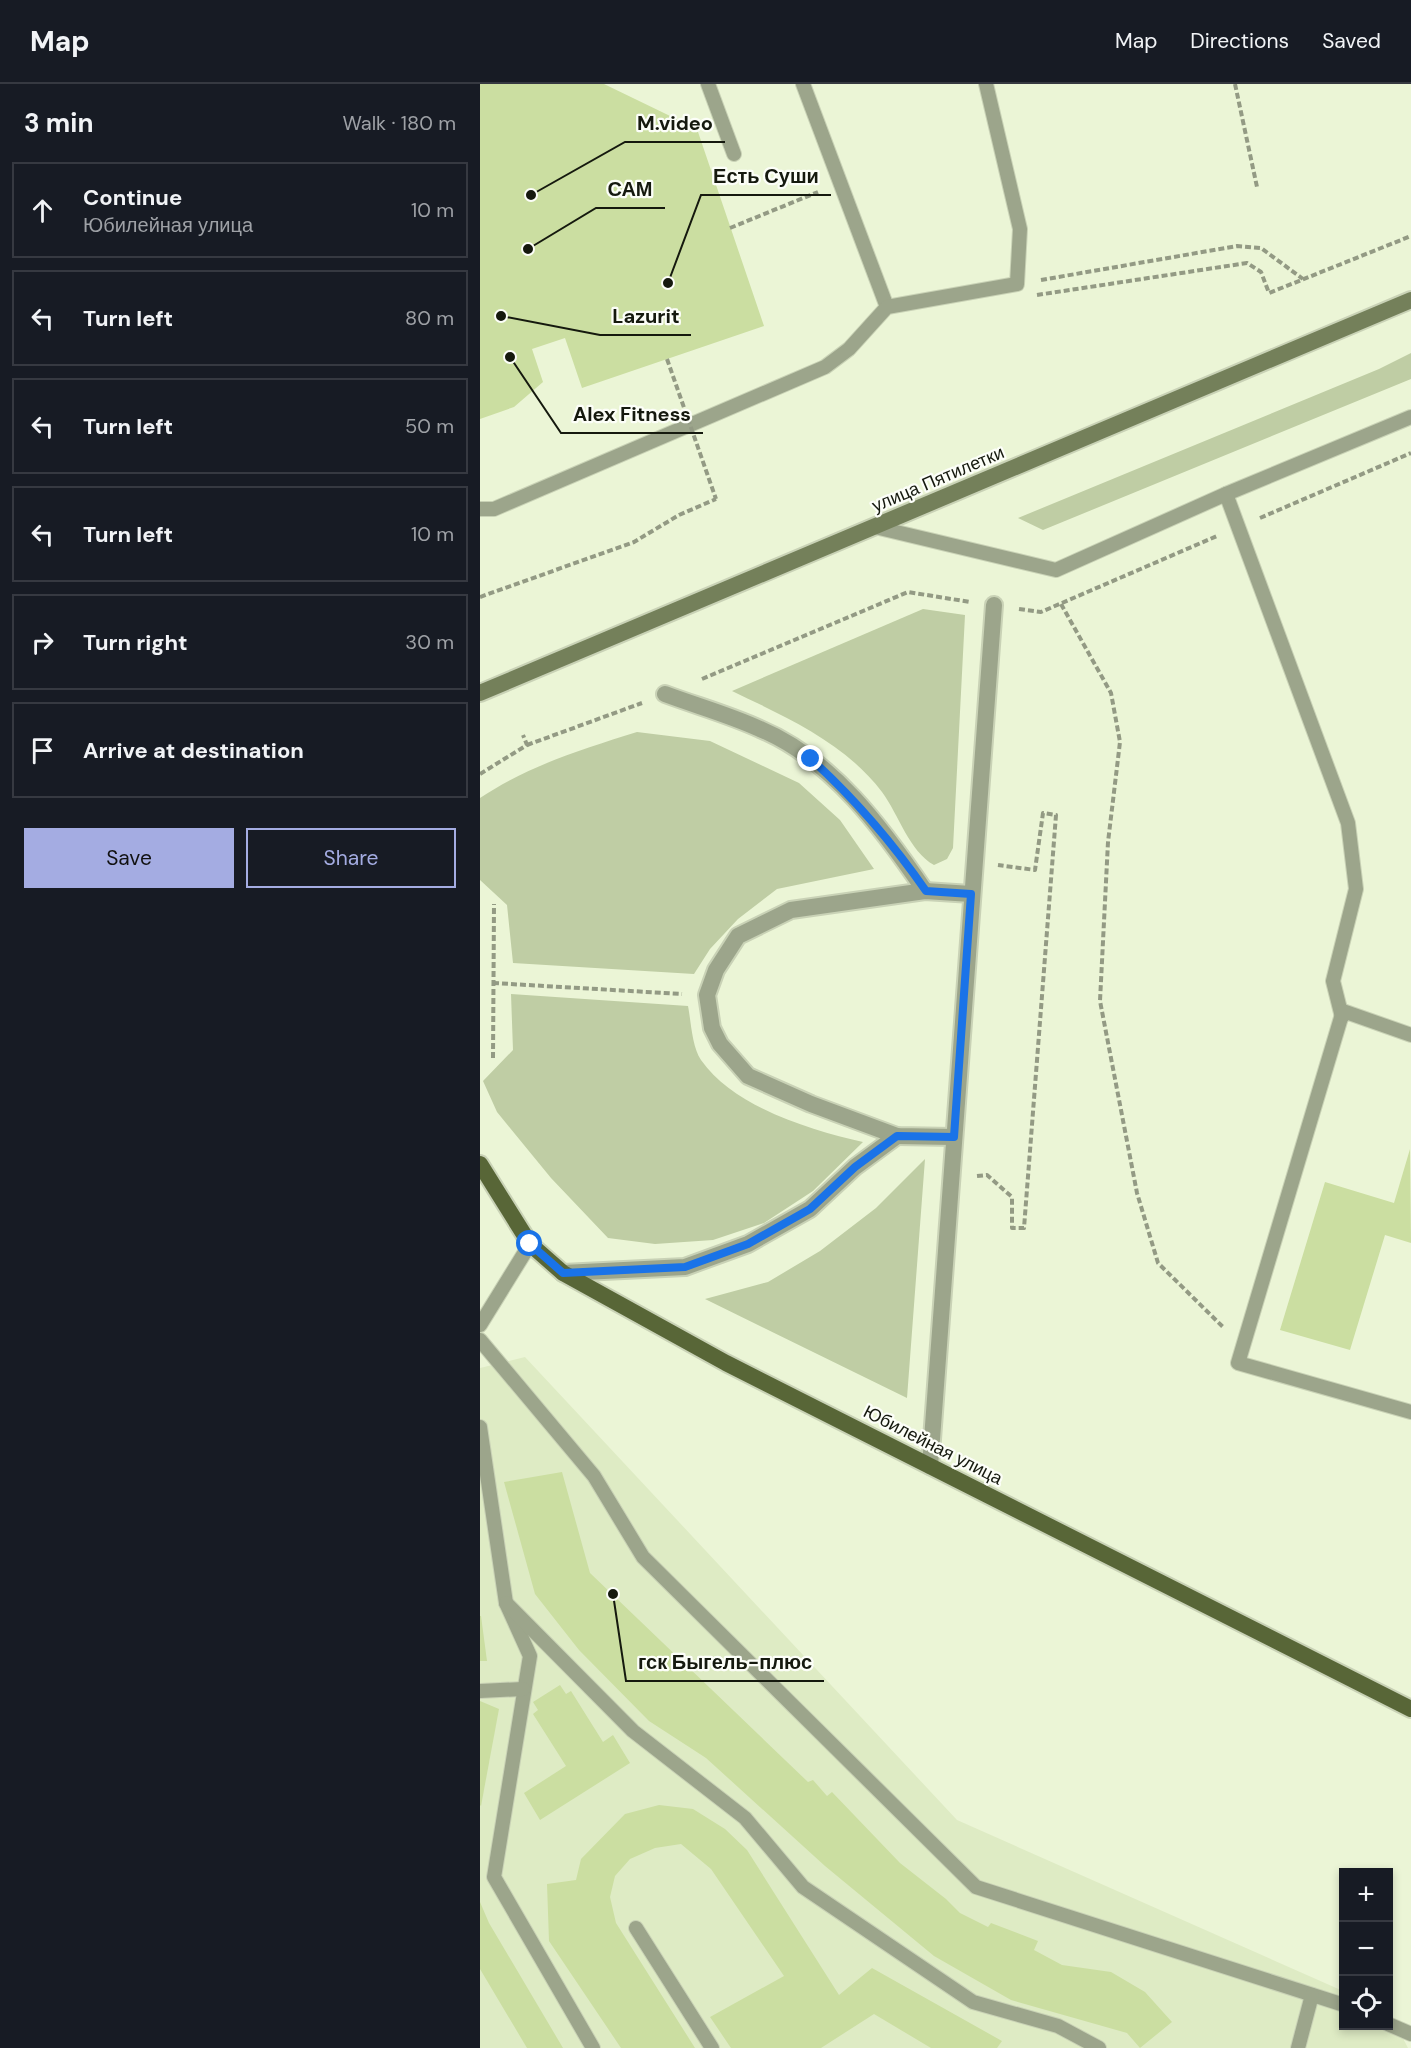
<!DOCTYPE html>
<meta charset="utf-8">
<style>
body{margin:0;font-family:"DM Sans",sans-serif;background:#20242c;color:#f1f3f6}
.controls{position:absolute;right:18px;bottom:18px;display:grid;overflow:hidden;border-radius:0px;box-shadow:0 3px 9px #0003}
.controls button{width:54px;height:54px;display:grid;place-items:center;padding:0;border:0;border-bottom:2px solid #363941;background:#171b24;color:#f1f3f6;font:30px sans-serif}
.stop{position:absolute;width:18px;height:18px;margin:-14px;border:4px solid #1a73e8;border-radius:50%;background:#fff}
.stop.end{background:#1a73e8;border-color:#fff;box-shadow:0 2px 6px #0008}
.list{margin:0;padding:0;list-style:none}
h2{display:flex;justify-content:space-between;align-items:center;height:78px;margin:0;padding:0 24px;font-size:26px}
h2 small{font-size:20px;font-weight:400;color:#9ea1a6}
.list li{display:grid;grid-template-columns:39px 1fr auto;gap:18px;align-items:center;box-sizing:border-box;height:96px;margin:0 12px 12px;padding:0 12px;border:2px solid #363941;border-radius:0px}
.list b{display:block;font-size:22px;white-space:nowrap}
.list p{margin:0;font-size:20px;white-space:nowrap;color:#9ea1a6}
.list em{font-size:20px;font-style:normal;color:#9ea1a6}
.actions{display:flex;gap:12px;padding:18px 24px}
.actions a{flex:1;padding:14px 0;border:2px solid #a4ace2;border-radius:0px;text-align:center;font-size:21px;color:#a4ace2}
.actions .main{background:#a4ace2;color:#111}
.icon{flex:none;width:33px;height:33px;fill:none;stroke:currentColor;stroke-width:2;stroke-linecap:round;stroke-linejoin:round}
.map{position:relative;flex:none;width:931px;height:1964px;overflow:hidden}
header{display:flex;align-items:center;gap:36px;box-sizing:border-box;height:84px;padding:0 30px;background:#171b24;border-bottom:2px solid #363941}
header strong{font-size:28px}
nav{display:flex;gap:33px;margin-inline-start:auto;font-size:21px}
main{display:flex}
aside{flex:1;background:#171b24}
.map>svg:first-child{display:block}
</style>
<header>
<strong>Map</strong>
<nav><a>Map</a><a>Directions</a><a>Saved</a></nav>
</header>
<main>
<aside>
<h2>3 min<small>Walk · 180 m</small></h2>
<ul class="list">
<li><svg class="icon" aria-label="ahead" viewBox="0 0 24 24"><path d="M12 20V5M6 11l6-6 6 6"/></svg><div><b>Continue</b><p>Юбилейная улица</p></div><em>10 m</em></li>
<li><svg class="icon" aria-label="left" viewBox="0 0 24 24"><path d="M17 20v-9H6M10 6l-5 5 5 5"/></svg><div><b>Turn left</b></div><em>80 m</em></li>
<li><svg class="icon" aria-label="left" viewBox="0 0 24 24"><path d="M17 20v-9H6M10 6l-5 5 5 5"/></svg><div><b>Turn left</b></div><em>50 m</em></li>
<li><svg class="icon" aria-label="left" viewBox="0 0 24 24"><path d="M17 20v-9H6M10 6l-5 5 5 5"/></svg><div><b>Turn left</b></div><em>10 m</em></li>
<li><svg class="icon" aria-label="right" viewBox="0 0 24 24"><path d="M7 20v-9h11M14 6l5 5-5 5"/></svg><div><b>Turn right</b></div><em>30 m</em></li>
<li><svg class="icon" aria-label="arrive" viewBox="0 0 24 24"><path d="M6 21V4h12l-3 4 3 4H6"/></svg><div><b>Arrive at destination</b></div></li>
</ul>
<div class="actions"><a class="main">Save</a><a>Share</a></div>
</aside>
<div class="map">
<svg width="931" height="1964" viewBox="0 0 931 1964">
<rect width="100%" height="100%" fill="#ebf5d6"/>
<path fill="#deebc4" d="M45 1273 477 1736 863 1907 864 1942H908L909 1927 928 1964H0V1284Z"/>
<g fill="#bfcda4">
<path d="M931 269V295L563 446 538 434 899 285Z"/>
<path d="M443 525 485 531 473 764 467 775 454 781C429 767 419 731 402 708 364 658 306 633 252 607Z"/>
<path d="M157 648 230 657 319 699 360 736 394 785 297 805 258 835 230 865 214 890 33 879 27 821 0 796V714C50 681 100 666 157 648Z"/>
<path d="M31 910 208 922C211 937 212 963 221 976 254 1023 330 1046 383 1058L333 1107 284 1139 233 1156 175 1160 128 1154 71 1094 17 1028 3 997 33 966Z"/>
<path d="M445 1075 427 1314 225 1215 288 1198 340 1167 396 1124Z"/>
</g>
<g fill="#cbdea1">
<path d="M0 0H124L217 45 284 242 102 304 85 254 52 265 63 298 34 323 0 335Z"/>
<path d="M930 1065 931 1159 905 1151 870 1266 800 1246 845 1098 914 1119Z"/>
<path d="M82 1388 110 1489 328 1698 333 1696 347 1712 352 1708 420 1779 466 1815 480 1829 508 1843 511 1839 558 1857 554 1866 582 1881 631 1888 665 1908 692 1938 660 1964 647 1949 531 1916 454 1872 345 1782 226 1674 169 1637 99 1566 55 1510 24 1398Z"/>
<path d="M0 1532H1L7 1577H0Z"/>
<path d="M80 1601 86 1610 91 1607 123 1658 133 1651 150 1679 60 1736 44 1709 86 1682 53 1630 58 1626 53 1618Z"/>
<path d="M0 1617 19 1625 1 1722 0 1721Z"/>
<path d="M179 1721 213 1725 245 1745 267 1766 359 1911 392 1884 522 1957 517 1964H451L394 1930 341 1964H251L230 1933 304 1892 231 1785 201 1760 175 1764 150 1775 135 1792 130 1813 136 1839 215 1964H141L69 1857 67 1800 96 1796 101 1775 145 1730Z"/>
<path d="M0 1818 9 1839 83 1964H47L0 1885Z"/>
</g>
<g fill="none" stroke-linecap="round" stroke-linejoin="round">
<g stroke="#c9d2b6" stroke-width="16">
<g id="service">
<path d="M228 0 254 70"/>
<path d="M323 0 407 223"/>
<path d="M746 410 868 739 876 805 853 897 862 933"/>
<path d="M0 425H14L345 283 369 265 407 223 537 200 540 145 506 0"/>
<path d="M395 443 576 486 746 410 931 333"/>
<path d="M931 951 863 927 758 1279 931 1328"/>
<path d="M0 1241 50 1160"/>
<path d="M0 1256 114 1392 163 1473 496 1803 864 1921"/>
<path d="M0 1343 26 1519 50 1572 14 1793 113 1964"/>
<path d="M26 1519 153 1647 265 1734 323 1803 493 1918 578 1942 619 1964"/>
<path d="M0 1607 43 1605"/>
<path d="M156 1844 232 1964"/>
<path d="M908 1940 931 1950"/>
<path d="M818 1964 832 1911"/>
</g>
</g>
<g stroke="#c9d2b6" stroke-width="20">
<g id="pedestrian">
<path d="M185 610C217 622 250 631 280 645 352 675 403 745 445 807"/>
<path d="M474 1053 417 1052 331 1020 268 992 240 960 232 944 227 911 236 886 258 852 311 826 445 807 491 810"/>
<path d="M83 1189 205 1183 268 1160 330 1125 375 1083 417 1052"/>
<path d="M450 1382 514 521"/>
</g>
</g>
<g stroke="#c9d2b6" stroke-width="20">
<path id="secondary" d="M0 609 931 216"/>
</g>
<g stroke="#c9d2b6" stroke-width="20">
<path id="primary" d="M0 1080 50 1160 83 1189 246 1279 931 1625"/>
</g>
<g stroke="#939a84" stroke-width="4" stroke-dasharray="6 3" stroke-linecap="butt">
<path d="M755 0 777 103"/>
<path d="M250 144 338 108"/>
<path d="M561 196 757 162 781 164 823 195"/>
<path d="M557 211 767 179 781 188 789 209 931 152"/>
<path d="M780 434 931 369"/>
<path d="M0 513 154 458 199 431 236 415"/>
<path d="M581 520 631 609 640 658 628 758 620 917 657 1109 678 1179 744 1244"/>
<path d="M539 525 561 528 737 452"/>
<path d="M222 595 428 508 490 518"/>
<path d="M47 661 162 619"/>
<path d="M0 690 47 661 43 651"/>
<path d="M13 899 202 910"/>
<path d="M13 974 14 820"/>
<path d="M497 1092 507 1091 532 1113V1144H544L576 731 563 729 555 786 518 781"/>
</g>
<use href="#service" stroke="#9ca58b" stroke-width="14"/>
<use href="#pedestrian" stroke="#9ca58b" stroke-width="16"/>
<use href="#secondary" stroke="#74805a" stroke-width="16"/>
<use href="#primary" stroke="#586637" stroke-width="16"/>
<path stroke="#939a84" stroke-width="4" stroke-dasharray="6 3" stroke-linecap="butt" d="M187 275 236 415"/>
</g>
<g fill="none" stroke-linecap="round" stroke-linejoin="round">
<path stroke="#1a73e8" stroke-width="8" d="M50 1160 83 1189 205 1183 268 1160 330 1125 375 1083 417 1052 474 1053 491 810 446 807C412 758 375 715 331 675"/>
</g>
<g text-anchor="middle" stroke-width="4.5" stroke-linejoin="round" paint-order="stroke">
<g font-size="18" fill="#15190e" stroke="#fcfef8">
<text transform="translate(458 395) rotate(-23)" y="6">улица Пятилетки</text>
<text transform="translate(453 1361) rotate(27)" y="6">Юбилейная улица</text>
</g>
</g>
<path fill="none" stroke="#15190e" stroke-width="2" d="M51 111L145 58H245M188 199L221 111H351M48 165L116 124H185M21 232L120 251H211M30 273L81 349H223M133 1510L146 1597H344"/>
<g fill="#15190e" stroke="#fcfef8" stroke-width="2">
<circle cx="51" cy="111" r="6"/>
<circle cx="188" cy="199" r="6"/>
<circle cx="48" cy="165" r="6"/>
<circle cx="21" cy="232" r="6"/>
<circle cx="30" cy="273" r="6"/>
<circle cx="133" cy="1510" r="6"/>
</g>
<g font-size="20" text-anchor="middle" font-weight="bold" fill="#15190e" stroke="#fcfef8" stroke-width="4.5" stroke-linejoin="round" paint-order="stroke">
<text x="195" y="46">M.video</text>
<text x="286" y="99">Есть Суши</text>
<text x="150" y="112">САМ</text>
<text x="166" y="239">Lazurit</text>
<text x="152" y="337">Alex Fitness</text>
<text x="245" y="1585">гск Быгель-плюс</text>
</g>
</svg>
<div class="controls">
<button>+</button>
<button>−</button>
<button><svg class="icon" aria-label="locate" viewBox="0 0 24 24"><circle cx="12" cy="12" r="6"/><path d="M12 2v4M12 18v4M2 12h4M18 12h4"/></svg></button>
</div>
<div class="stop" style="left:50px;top:1160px"></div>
<div class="stop end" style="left:331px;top:675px"></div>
</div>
</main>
